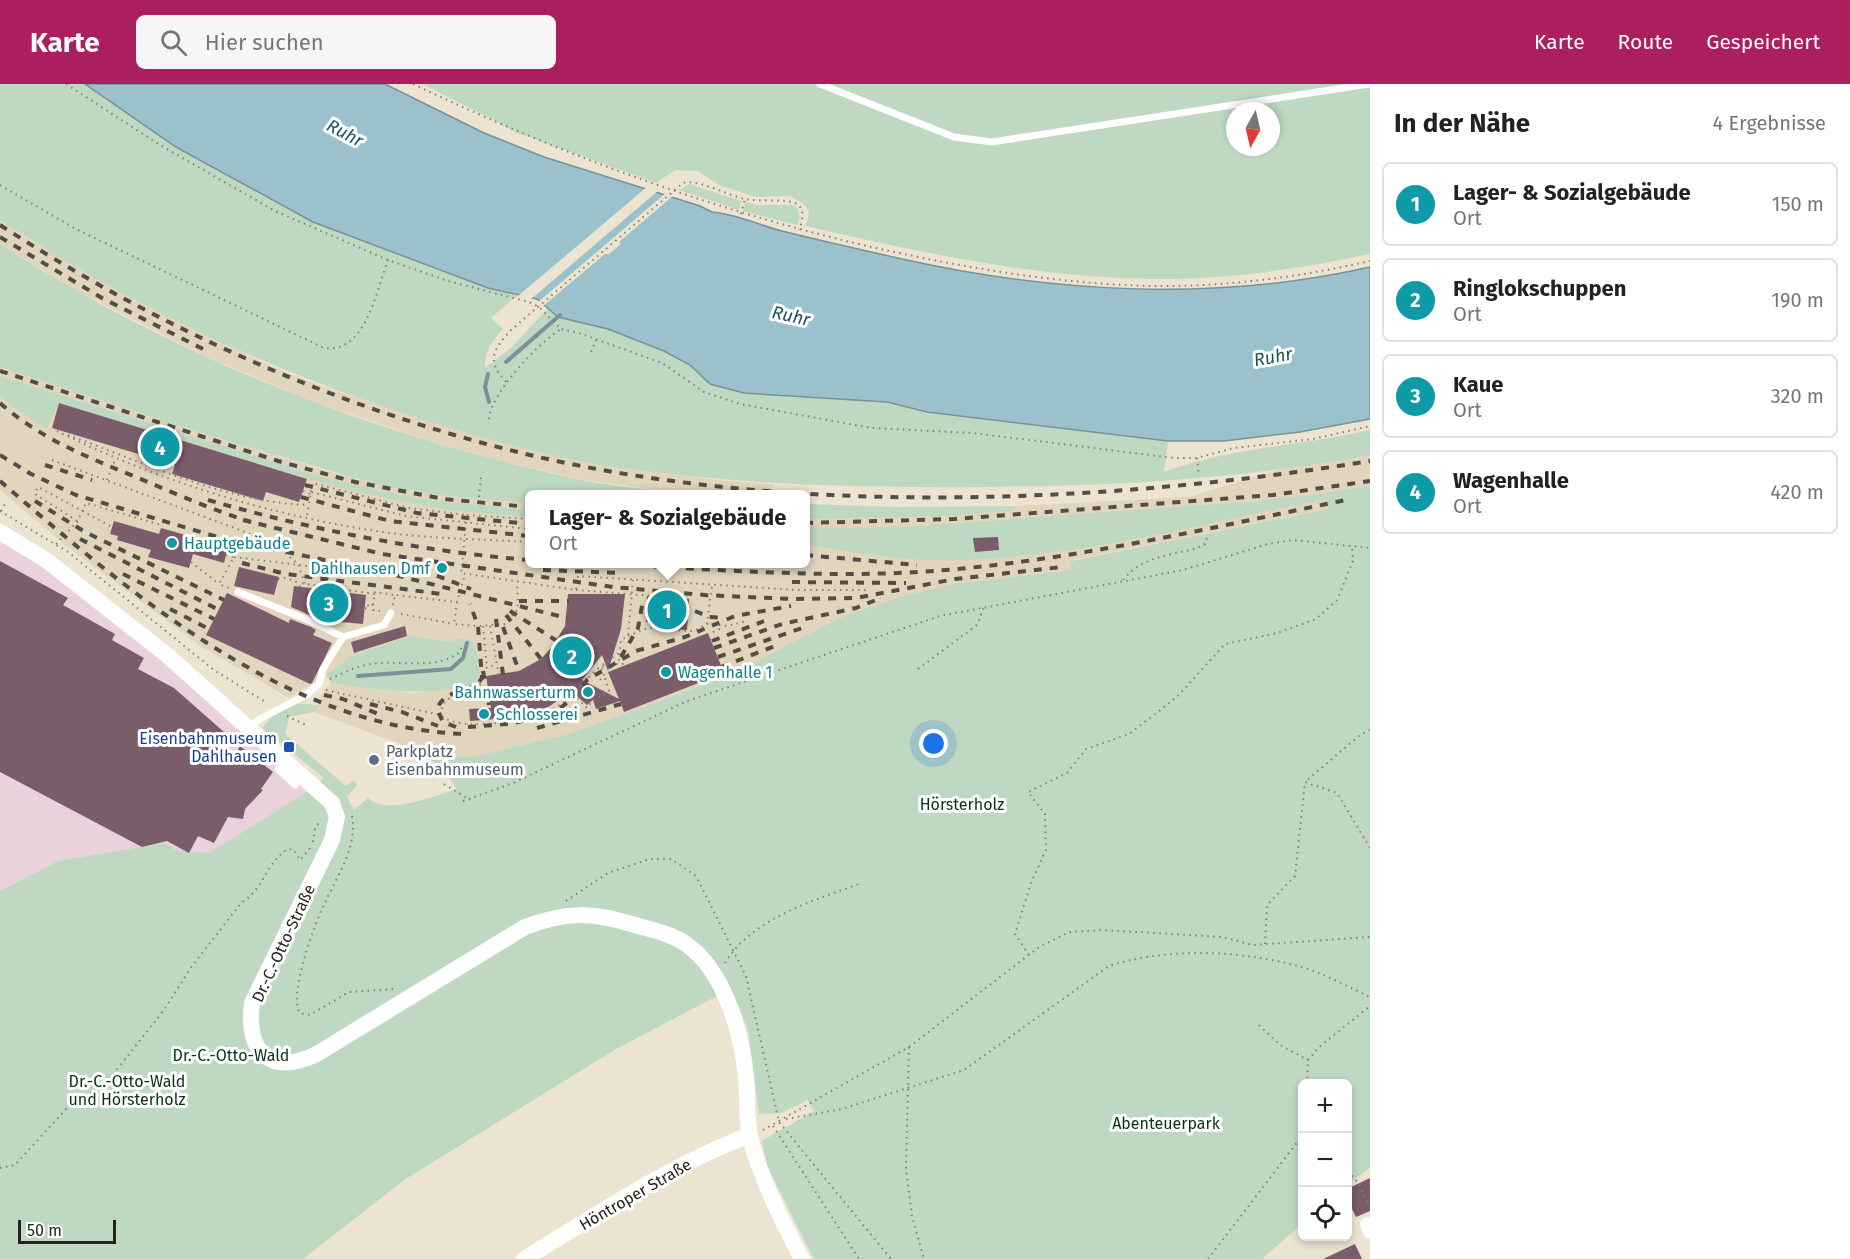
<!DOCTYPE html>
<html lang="de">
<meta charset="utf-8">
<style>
body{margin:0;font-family:"Fira Sans",sans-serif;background:#f6f6f6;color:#222}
.controls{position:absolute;right:18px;bottom:18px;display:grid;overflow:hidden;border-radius:9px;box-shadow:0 3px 9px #0003}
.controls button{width:54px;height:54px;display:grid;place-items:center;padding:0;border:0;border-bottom:2px solid #e0e0e0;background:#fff;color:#222;font:30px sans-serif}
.compass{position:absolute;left:1226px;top:18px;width:54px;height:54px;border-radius:50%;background:#fff;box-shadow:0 3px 9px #0003;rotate:188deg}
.scale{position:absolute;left:18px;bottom:15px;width:98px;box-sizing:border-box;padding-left:6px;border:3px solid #26231c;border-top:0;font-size:16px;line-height:21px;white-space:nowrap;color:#26231c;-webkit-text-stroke:4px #fff;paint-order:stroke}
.you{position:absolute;left:934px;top:660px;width:21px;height:21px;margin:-15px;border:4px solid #fff;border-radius:50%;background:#1a73e8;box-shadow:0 0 0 9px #1a73e833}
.badge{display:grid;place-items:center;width:39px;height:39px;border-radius:50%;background:#ab1f5e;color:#fff;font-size:20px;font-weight:700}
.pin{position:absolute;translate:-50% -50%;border:3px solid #fff;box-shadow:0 2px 6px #0006}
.popup{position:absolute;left:525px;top:406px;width:285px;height:78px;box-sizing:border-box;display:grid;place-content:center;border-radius:9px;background:#fff;filter:drop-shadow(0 2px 4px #0005);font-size:20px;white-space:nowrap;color:#767676}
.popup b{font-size:22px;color:#222}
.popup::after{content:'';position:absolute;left:50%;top:100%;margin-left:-12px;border:12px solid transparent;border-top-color:#fff}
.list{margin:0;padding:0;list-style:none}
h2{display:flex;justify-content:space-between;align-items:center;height:78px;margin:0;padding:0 24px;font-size:26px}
h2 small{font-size:20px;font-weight:400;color:#767676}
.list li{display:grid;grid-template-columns:39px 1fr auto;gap:18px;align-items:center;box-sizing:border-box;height:84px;margin:0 12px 12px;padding:0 12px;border:2px solid #e0e0e0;border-radius:9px}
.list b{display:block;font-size:22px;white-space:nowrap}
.list p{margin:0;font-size:20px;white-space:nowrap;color:#767676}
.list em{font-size:20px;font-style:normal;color:#767676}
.icon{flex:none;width:33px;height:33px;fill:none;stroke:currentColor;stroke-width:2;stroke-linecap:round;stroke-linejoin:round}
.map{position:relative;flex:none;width:1370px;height:1175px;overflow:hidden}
header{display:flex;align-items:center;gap:36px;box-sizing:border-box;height:84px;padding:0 30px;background:#ab1f5e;color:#fff}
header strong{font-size:28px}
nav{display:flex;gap:33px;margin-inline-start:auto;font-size:21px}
.search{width:420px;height:54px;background:#f6f6f6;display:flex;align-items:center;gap:15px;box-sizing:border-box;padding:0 21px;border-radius:9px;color:#767676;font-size:22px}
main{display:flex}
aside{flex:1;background:#fff}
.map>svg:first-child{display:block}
</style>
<header>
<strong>Karte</strong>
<div class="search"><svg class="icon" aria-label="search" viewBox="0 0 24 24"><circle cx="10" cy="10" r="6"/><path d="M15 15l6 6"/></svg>Hier suchen</div>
<nav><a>Karte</a><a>Route</a><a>Gespeichert</a></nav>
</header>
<main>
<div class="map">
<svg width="1370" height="1175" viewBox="0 0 1370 1175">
<rect width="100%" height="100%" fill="#ece3d0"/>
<path fill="#ead2dd" d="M0 454 89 514 283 680 307 708 209 769 141 764 58 777 0 807Z"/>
<g fill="#e1d5bd">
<path d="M0 136 30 156 166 231 264 279 321 302 429 337 588 378 725 397 773 400 772 410H690L584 396 497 376 424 355 309 316 205 272 72 204 0 160Z"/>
<path d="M0 283 326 387 448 412 529 419V480H805V435L949 432 1012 427 1016 422 1189 413 1288 383 1370 371V401L1327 415 1329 425 1071 476V486L959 499 839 534 728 592 569 650 473 673 444 672 419 667 314 628 324 606 331 599 412 609 472 601 476 599 480 581 472 556 456 554 455 558 409 552 351 572 326 591 289 614 199 561 65 461 0 406Z"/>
</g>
<g fill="#bed8c1" fill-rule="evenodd">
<path d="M0 0H85L176 63 313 138 488 204 520 209 491 234 503 245C492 258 484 267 485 284L511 264 548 224 558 233 608 245 664 267 690 281 710 300 744 309 887 318 927 328 1168 357 1164 388C1230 363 1301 362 1370 346V371C1243 395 1114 402 985 403 875 404 766 402 656 388 633 385 609 383 585 378 377 334 178 253 0 136Z"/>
<path d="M423 0H1370V170C1299 185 1225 196 1153 195 1036 194 919 168 806 142L809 128 804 120 790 112 756 113 719 101 698 87 675 86 656 99 518 49ZM1235 27H1271V63H1235Z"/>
<path d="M689 100 741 117 739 126 679 106Z"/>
<path d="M746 118 757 121H794C800 127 802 134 797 141L743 127Z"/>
<path d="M0 160C176 274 377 353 582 396 617 403 654 406 690 410H529V419L448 412 383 402 205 350 0 283Z"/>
<path d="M0 292 324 394 414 414 529 426V433L448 426 346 406 59 319 46 345 0 313Z"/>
<path d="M1370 401V1084L1348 1100V1000H1302V1140L1262 1175H814L767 1082 762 1057 814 1027 808 1016 781 1029 759 1030 748 945 731 907 702 861 674 860 700 882 717 912 616 965 404 1096 303 1175H0V807L58 777 165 759 175 766 209 769 307 708 324 694 262 644C278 624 293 615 318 622L314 628 289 633 285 650 346 702 354 696 357 701 347 713 354 726 368 714C387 732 434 712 457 705L443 685 419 667 444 672 473 673 569 650 728 592 839 534 903 512 959 499 1071 486V477L1329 425 1326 415C1206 439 1082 473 959 476 908 478 855 469 805 460V443C904 447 1005 435 1104 428 1192 421 1283 419 1370 401Z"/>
<path d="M805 420 897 423 1016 422 1012 427 949 432 819 435H805Z"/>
<path d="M409 552 455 558 456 554 472 556C476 568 484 585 477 597 473 604 459 604 452 605 405 611 376 605 331 599L326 591 351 572Z"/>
</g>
<path fill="#9bc2cc" stroke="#789297" stroke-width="1.5" d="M85 0H385L484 49 544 73 700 122 712 128C736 130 759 141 782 147 822 157 862 166 902 175 1054 209 1217 218 1370 183V335L1300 348 1224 357H1168L927 328 887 318 744 309 710 300 690 281 664 267 608 245 558 233 537 215 488 204 313 138 176 63Z"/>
<g fill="#ece3d0">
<path d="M648 102 659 106 530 216 518 212Z"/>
<path d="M667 108 674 111 620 157V161L609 170H605L542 223 537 219Z"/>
</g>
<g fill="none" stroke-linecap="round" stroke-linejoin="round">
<g stroke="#789297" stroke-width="4">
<path d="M506 278 560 231"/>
<path d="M488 290 485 303 489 318"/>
<path d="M358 592 451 585 463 574 467 559"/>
</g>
</g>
<g fill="#7a5c6a">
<path d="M59 319 307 395 299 418 266 408 263 417 172 390 175 381 52 344Z"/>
<path d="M114 437 159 450 161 444 228 463 224 479 193 470 189 484 148 473 151 466 117 456 118 452 110 450Z"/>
<path d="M998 453 999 466 975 468 973 454Z"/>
<path d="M0 477 68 514 63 521 115 550 112 556 144 574 138 585 174 604 224 648 216 663 234 673 240 662 273 688 261 705 263 706 245 725 243 735 228 733 214 759 198 752 189 769 167 757 142 763 0 688Z"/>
<path d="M239 483 279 493 274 511 234 502Z"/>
<path d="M294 502 366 511 363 540 321 536 291 523Z"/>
<path d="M227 509 289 539 290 535 311 543 316 546 313 551 332 559 312 599 310 600 206 551Z"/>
<path d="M568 510H625L621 545 608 587 602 571 582 596 619 615 608 588 708 549 724 589 624 628 620 617 596 625 593 616 587 621 571 607 550 622 522 633 470 637 469 625 491 624 486 592 519 587 541 575 552 563 565 542Z"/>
<path d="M647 512 689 515 687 546 671 545 672 539 646 538Z"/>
<path d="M405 542 407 552 354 569 351 558Z"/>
<path d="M1370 1094V1127L1356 1133 1347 1115V1105Z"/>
<path d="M1355 1160 1362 1175H1323Z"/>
</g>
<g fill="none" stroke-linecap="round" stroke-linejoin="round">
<g stroke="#878174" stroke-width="2" stroke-dasharray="1.5 4.5" stroke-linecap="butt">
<path d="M66 0 160 61 275 127 388 176 448 197 529 218 539 223 561 245 579 249 662 279 704 308 740 320 872 344 973 349 1174 374H1197L1234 364 1313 355 1370 342"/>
<path d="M413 0C563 71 706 124 867 162 960 183 1057 200 1153 202 1225 203 1300 193 1370 177"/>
<path d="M0 101 74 144 324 264C366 270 376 207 388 176"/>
<path d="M741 130 745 115"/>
<path d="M591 268 596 256"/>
<path d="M506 298C486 276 493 266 511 246L683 99C695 94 730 112 745 115 759 118 787 114 797 120 806 126 802 137 799 146"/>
<path d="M489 335C491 309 538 259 561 245"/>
<path d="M57 347C158 397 272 432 383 448 431 455 481 455 529 458"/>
<path d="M68 351C146 379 224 418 308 421"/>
<path d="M1197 374 1199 391"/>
<path d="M52 376 272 458 298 480 305 500"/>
<path d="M107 396 115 376"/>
<path d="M303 407 310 410"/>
<path d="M311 408 313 399 409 424 467 431 461 489 576 506 578 492 797 506H868"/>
<path d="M479 413 481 392"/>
<path d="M0 427 68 468 214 586 267 619"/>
<path d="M1 427 6 418"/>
<path d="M307 431 311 408 406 432 529 445"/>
<path d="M467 431 529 435"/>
<path d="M77 437 35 410 38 403 112 443"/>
<path d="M56 460 77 438 86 419 161 441"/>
<path d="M226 471 234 473 219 500 229 504"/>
<path d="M234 473 364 489"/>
<path d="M191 478 219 500"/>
<path d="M278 495 285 494 300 499"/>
<path d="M1123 496C1142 472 1170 472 1197 464L1205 460 1208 450"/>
<path d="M300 503V499L375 510"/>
<path d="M576 506 655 512"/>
<path d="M457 518 454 540 478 542 505 540 518 525 517 498"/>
<path d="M373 521 375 508 395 511"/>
<path d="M393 521 395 511 457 518 465 490"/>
<path d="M365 524 368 525V520L373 521V526L380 527"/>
<path d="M401 530 454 540"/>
<path d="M707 540 727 542 746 537"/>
<path d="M483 542 487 583"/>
<path d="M490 542 499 592"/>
<path d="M713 548 724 543"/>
<path d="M628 552 648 544H669V546L693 547 707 540 712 501"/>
<path d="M616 580H628"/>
<path d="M918 585 977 541 984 523"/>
<path d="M330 595C342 590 353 583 366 581 396 574 433 588 460 568L462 562"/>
<path d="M600 596 604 591 601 582 620 568"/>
<path d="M326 606 339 609"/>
<path d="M343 610 441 631C461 651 543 635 564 618 577 608 588 593 601 582L608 583 619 576 621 556 628 552 633 496"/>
<path d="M573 610 587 624 593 616 609 607 604 591"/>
<path d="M441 631C440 611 464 608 479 604L487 583 497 581"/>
<path d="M287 632 308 642"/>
<path d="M1370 646 1360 651 1305 698 1337 709 1370 764"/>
<path d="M444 700 470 716"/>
<path d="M463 717 513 699 687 617 940 532 1183 486 1268 460 1293 456 1370 464"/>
<path d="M352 732C358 764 335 795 323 823 314 842 288 912 300 929L310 931 349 908 393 905"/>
<path d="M313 758 315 744 321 736"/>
<path d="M566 817 608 789 650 775H671L696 792 746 892 779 1038 891 1175"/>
<path d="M1265 860 1267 821 1295 792 1305 698"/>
<path d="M1029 871 1015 850 1031 799 1046 766 1045 730 1028 708 1067 689 1086 665 1129 650 1177 613 1225 560 1277 549 1316 535 1337 516 1353 477 1352 461"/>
<path d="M725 879C752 834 815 816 862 799"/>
<path d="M1259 941 1280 961 1308 976"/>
<path d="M909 963 906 1085 912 1132 924 1175"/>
<path d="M1307 1000 1308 976 1318 964 1370 922"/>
<path d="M786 1035 842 1025 964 986 1109 882C1164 864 1233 866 1290 880 1318 886 1344 901 1370 913"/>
<path d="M773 1042 859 1175"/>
<path d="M763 1046 909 963 1039 863 1069 848 1103 846 1222 853 1253 861 1370 853"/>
<path d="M0 1084 15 1081 66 1025 107 998 164 926 192 882 242 818C264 805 267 777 288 765L294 766 300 776 311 763"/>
<path d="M1348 1087 1358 1099 1370 1123"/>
<path d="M1208 1175 1302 1052"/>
</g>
<g stroke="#fff" stroke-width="7">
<path d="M820 0 954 53 992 58 1369 0"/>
<path d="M238 508 313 538 343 553"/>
<path d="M250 644 258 636 306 611 319 600 323 585 343 553 384 541 391 529"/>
<path d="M278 685 295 701"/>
</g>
<path stroke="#fff" stroke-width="14" d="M1367 1140 1370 1148"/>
<g stroke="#fff" stroke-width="16">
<path d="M0 448 46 476 167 571 332 719 337 733 332 756 252 919C246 966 268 992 315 971L525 843C567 827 592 828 635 841 652 846 672 850 686 860 725 887 742 950 746 994 748 1014 746 1034 750 1053 761 1096 782 1136 802 1175"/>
<path d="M524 1175C597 1131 670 1081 750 1051"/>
</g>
<g stroke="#534e45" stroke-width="4" stroke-dasharray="8 8" stroke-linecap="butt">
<path d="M0 141C162 246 341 326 530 371 792 433 1105 420 1370 377"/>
<path d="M0 153 102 214 207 267"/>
<path d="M0 287 278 377 355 398 444 415 529 423"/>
<path d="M0 319C41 355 87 373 136 393 174 409 212 426 251 438"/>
<path d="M0 371 31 390 76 411 221 454 395 491 567 534"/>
<path d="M45 381 92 396"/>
<path d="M0 397C130 509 284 643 464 650"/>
<path d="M305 401 417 429 529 440"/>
<path d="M301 413 390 437 529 452"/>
<path d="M208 416C313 446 420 467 529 476"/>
<path d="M35 417 85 448 224 516"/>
<path d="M243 436 382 470 613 503 705 511 791 515 856 514 955 495 1062 483"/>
<path d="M805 439 954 435 1273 411 1370 397"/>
<path d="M80 455 219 526"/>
<path d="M805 471 917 481"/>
<path d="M242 479 286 490 442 510"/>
<path d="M407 480 471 505"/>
<path d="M606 480C710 485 814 494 918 488 1063 479 1204 445 1346 416"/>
<path d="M543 486 621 489"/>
<path d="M123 490 214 535"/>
<path d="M792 498 906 499"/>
<path d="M519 517H569"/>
<path d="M170 525 209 545"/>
<path d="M510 527 557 557"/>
<path d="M695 527 709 533 724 534"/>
<path d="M506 531 541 575"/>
<path d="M496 535 503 591"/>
<path d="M503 543 519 587"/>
<path d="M712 557 764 537"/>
<path d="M714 564 782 540 856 524 876 516"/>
<path d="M621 573 638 544 643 516"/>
<path d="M718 573 808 542"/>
<path d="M721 583 780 560"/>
<path d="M483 587 489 621"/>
<path d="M324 611 343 615 378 630"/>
<path d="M370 620 402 628 438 642"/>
<path d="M456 643 443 638 437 625C445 603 472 611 482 594L478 542 470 520"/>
<path d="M468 643 508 640 552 631 575 612 587 596 636 567 685 553 735 532 791 522"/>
<path d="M537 644 621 620"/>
</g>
</g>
<g fill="#0f9aa8" stroke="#fff" stroke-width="2">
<circle cx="172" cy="459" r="6"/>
<circle cx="442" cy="484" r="6"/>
<circle cx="666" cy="588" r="6"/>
<circle cx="588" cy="608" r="6"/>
<circle cx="484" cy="630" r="6"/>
</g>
<rect fill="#1a4fb4" stroke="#fff" stroke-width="2" x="283" y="657" width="12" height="12" rx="3"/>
<circle fill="#5c6f8a" stroke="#fff" stroke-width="2" cx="374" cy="676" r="6"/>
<g text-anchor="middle" stroke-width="6" stroke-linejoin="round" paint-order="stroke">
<g font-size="16" fill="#0d838f" stroke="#fff" text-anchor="start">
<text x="184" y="465">Hauptgebäude</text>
<text x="430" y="490" text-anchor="end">Dahlhausen Dmf</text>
<text x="678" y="594">Wagenhalle 1</text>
<text x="576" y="614" text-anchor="end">Bahnwasserturm</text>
<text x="496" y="636">Schlosserei</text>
</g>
<g font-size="16" fill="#164399" stroke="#fff" text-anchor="end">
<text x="277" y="660">Eisenbahnmuseum<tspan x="277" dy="18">Dahlhausen</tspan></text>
</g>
<g font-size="16" fill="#4e5e75" stroke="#fff" text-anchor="start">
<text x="386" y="673">Parkplatz<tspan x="386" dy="18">Eisenbahnmuseum</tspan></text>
</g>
<g font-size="16" fill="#063213" stroke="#fff">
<text x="962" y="726">Hörsterholz</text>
<text x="231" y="977">Dr.-C.-Otto-Wald</text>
<text x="127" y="1003">Dr.-C.-Otto-Wald<tspan x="127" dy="18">und Hörsterholz</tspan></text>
<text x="1166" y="1045">Abenteuerpark</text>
</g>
<g font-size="16" fill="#26231c" stroke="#fff">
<text transform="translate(283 859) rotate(-65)" y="6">Dr.-C.-Otto-Straße</text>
<text transform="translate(635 1110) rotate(-30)" y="6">Höntroper Straße</text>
</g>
<g font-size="18" font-style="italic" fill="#1b515d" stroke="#fff">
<text transform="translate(345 49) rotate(28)" y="6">Ruhr</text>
<text transform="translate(791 232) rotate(12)" y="6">Ruhr</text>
<text transform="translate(1273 273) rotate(-10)" y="6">Ruhr</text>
</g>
</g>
</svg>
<div class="controls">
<button>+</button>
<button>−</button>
<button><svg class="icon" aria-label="locate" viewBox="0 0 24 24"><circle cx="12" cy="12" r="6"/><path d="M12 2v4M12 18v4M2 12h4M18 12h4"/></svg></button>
</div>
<svg class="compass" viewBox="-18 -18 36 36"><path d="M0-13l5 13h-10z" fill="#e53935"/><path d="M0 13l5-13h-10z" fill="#767676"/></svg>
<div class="scale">50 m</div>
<div class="you"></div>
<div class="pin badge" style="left:667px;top:526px;background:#0f9aa8">1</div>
<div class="popup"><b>Lager- &amp; Sozialgebäude</b>Ort</div>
<div class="pin badge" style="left:572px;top:572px;background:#0f9aa8">2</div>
<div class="pin badge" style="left:329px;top:519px;background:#0f9aa8">3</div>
<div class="pin badge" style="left:160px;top:363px;background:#0f9aa8">4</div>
</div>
<aside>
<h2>In der Nähe<small>4 Ergebnisse</small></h2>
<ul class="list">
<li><span class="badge" style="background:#0f9aa8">1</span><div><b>Lager- &amp; Sozialgebäude</b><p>Ort</p></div><em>150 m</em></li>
<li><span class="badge" style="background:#0f9aa8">2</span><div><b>Ringlokschuppen</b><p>Ort</p></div><em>190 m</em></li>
<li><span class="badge" style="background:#0f9aa8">3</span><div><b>Kaue</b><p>Ort</p></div><em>320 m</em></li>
<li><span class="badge" style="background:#0f9aa8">4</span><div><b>Wagenhalle</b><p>Ort</p></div><em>420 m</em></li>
</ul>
</aside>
</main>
